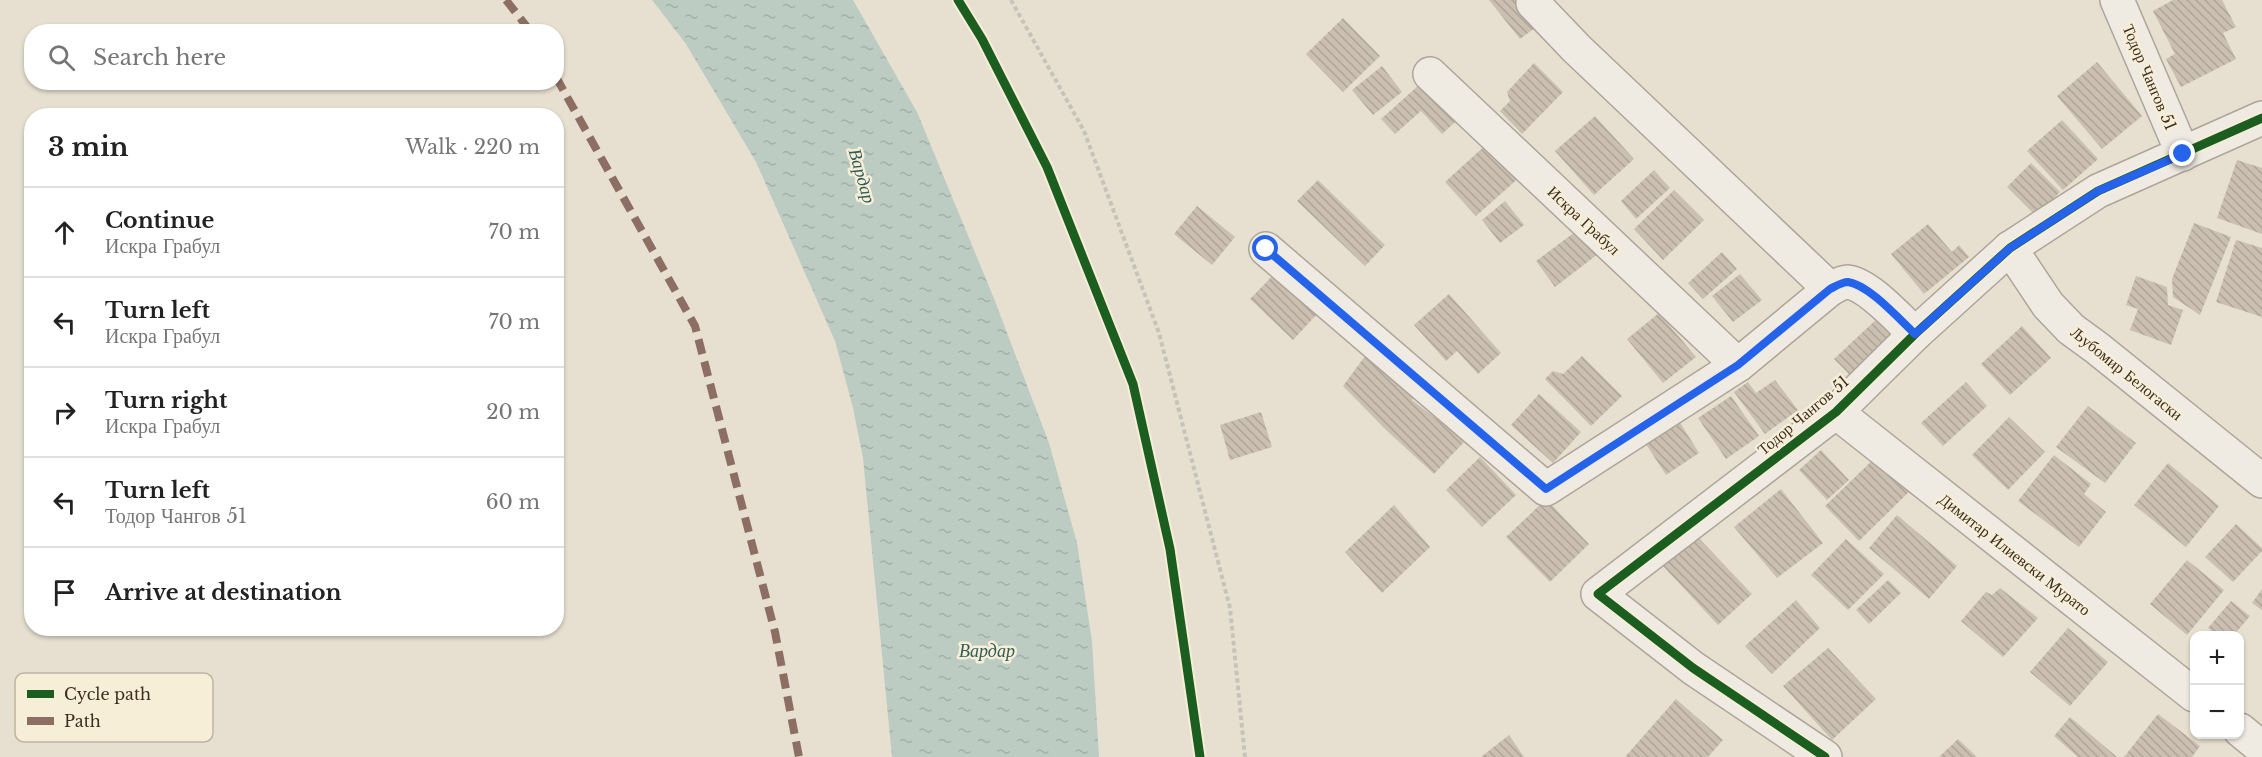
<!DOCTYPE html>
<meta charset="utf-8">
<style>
body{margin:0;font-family:"Libre Baskerville",serif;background:#f6f6f6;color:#222}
.controls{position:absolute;right:18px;bottom:18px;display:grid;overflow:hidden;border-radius:12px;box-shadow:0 2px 4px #0004}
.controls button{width:54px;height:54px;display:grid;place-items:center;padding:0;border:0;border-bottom:2px solid #e0e0e0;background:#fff;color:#222;font:30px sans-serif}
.stop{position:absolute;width:18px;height:18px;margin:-14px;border:4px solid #2563eb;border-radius:50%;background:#fff}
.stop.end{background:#2563eb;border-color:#fff;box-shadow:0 2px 6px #0008}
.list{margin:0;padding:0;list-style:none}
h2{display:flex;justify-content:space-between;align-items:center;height:78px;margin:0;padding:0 24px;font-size:26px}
h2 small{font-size:20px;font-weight:400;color:#767676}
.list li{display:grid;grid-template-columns:39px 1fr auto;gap:18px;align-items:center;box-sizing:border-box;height:90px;padding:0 24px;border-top:2px solid #e0e0e0}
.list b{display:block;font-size:22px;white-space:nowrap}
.list p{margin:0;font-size:20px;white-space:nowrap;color:#767676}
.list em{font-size:20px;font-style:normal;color:#767676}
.icon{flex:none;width:33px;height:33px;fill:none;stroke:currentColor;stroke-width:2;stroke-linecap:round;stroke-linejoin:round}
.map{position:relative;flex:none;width:2262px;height:757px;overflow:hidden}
.search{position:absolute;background:#fff;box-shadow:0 2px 4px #0004;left:24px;top:24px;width:540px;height:66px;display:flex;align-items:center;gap:15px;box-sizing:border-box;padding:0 21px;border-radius:24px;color:#767676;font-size:22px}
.panel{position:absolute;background:#fff;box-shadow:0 2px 4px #0004;left:24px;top:108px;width:540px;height:528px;border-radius:24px}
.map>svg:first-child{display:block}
</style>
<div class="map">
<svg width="2262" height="757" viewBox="0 0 2262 757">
<defs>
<pattern id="water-ripples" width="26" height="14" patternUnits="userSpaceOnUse" patternTransform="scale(1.5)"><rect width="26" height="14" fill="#bcccc2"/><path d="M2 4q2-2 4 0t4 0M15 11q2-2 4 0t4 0" fill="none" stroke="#a2b0a6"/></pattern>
<pattern id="building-back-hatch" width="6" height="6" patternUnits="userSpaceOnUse" patternTransform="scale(1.5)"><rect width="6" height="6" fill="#cbbfb2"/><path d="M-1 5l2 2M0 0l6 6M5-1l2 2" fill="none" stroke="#afa499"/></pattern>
</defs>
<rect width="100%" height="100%" fill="#e7e0d1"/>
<path fill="url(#water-ripples)" d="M652 0H853L917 112 993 296 1049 443 1077 543 1092 641 1099 757H892L863 458 853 408 835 341 756 162 686 44Z"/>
<g fill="url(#building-back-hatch)">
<path d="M1489 0H1525L1543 22 1520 39Z"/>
<path d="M2173 0H2222L2236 27 2223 33 2236 59 2181 87 2166 59 2175 54 2153 11Z"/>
<path d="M1343 18 1380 56 1343 92 1306 54Z"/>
<path d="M2097 62 2142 116 2102 149 2057 96Z"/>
<path d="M1534 63 1563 92 1522 134 1500 111 1510 101 1507 92Z"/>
<path d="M1382 66 1402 92 1373 115 1352 90Z"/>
<path d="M1428 77 1463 115 1442 134 1421 111 1395 134 1381 119Z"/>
<path d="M1595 116 1634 159 1594 195 1555 151Z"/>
<path d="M2062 120 2098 159 2063 190 2027 151Z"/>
<path d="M1489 142 1521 176 1476 216 1445 182Z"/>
<path d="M2237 160 2262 168V234L2217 218Z"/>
<path d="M2031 163 2060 192 2036 216 2007 187Z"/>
<path d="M1654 170 1670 188 1636 219 1621 201Z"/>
<path d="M1318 180 1385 245 1365 266 1297 201Z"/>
<path d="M1674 190 1704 220 1663 260 1634 229Z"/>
<path d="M1505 201 1524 225 1500 243 1482 220Z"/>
<path d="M1197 206 1235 237 1212 265 1174 234Z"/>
<path d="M2194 223 2231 237 2200 315 2173 297 2172 279Z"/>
<path d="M1928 224 1952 252 1959 245 1969 257 1924 294 1891 254Z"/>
<path d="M1579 229 1598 254 1555 287 1536 261Z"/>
<path d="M2236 240 2262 248V317L2216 302Z"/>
<path d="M1722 252 1737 269 1703 299 1688 283Z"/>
<path d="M1276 272 1319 312 1293 340 1250 299Z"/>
<path d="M1740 274 1762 300 1733 322 1712 296Z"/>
<path d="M2136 276 2167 287 2168 305 2183 310 2171 345 2130 330 2138 309 2126 305Z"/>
<path d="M1449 294 1501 353 1478 374 1457 351 1446 361 1414 325Z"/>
<path d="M1659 313 1696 357 1663 383 1627 339Z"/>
<path d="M1881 315 1898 332 1852 377 1834 359Z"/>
<path d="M2022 326 2051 358 2010 395 1981 364Z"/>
<path d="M1371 348 1421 392 1412 400 1465 441 1434 474 1385 429 1343 386Z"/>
<path d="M1582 356 1622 396 1591 426 1545 379 1553 371 1563 374Z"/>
<path d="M1775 380 1798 410 1765 434 1734 392 1748 382 1756 393Z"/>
<path d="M1966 382 1987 406 1943 446 1921 423Z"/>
<path d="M1539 394 1581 432 1553 463 1511 425Z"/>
<path d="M1731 396 1759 436 1726 459 1698 418Z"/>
<path d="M2088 406 2136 443 2105 483 2056 447Z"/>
<path d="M1261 412 1272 447 1230 460 1220 425Z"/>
<path d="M1674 413 1699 453 1666 475 1640 435Z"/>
<path d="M2009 417 2045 452 2008 490 1972 455Z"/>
<path d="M1821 450 1849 480 1827 500 1799 470Z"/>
<path d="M1879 454 1913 488 1859 541 1825 506Z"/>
<path d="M2054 455 2091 484 2084 494 2106 512 2079 547 2018 501Z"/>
<path d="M1480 457 1516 495 1482 527 1446 490Z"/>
<path d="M2168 463 2219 506 2186 547 2134 505Z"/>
<path d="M1781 489 1823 543 1777 578 1734 527Z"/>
<path d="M1546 499 1589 544 1550 582 1506 537Z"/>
<path d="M1394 505 1430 547 1382 593 1345 552Z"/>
<path d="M1897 515 1957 566 1929 599 1869 548Z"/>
<path d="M2236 524 2262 548V551L2233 582 2205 557Z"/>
<path d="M1694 533 1752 594 1718 625 1661 564Z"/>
<path d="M1846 539 1884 574 1848 610 1811 575Z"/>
<path d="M2187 560 2224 590 2187 635 2150 604Z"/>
<path d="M1888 580 1901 593 1869 624 1856 610Z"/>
<path d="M2000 588 2038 618 2003 657 1961 621 1986 592 1992 595Z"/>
<path d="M2262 589V610L2252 603Z"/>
<path d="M1796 600 1820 628 1772 674 1745 646Z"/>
<path d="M2231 601 2250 616 2233 636H2218L2208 628Z"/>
<path d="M2068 628 2108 662 2070 706 2030 672Z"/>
<path d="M1828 648 1876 699 1832 740 1783 686Z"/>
<path d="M1676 699 1723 740 1708 757H1625Z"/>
<path d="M2158 714 2200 746 2192 757H2124Z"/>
<path d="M2070 717 2117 757H2078L2054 736Z"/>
<path d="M1509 735 1524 757H1481Z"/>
<path d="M1958 739 1977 757H1939Z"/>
</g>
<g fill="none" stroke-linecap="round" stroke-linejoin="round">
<g stroke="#ada599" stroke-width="36">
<g id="minor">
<path d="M2117 0 2183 154"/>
<path d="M1533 3 1577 49 1830 289"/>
<path d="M1430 74 1738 365"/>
<path d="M2010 248 2048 305 2071 329 2097 348 2262 481"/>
<path d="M1266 249 1546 489 1738 365 1830 289C1836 286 1842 282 1848 282 1869 285 1899 319 1915 334"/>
<path d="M1836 412 2194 695"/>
<path d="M2240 730 2262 748"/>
<path d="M1825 757 1693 668 1598 594 1836 412 1915 334 2010 248 2098 191 2262 118"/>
</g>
</g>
<path stroke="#c8c2b9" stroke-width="4" stroke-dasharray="4.5 3" stroke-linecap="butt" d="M1011 0 1084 131 1159 333 1230 608 1245 757"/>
<use href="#minor" stroke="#efebe3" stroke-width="33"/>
<g stroke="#8d6e63" stroke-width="8" stroke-dasharray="15 8" stroke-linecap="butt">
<path d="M506 0 531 32"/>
<path d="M556 77 695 326 775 632 799 757"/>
</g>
<g stroke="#f7eed8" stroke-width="13">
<g id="cycleway">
<path d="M958 0 982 39 1047 167 1133 384 1170 549 1200 757"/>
<path d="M1825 757 1693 668 1598 594 1836 412 1915 334 2010 248 2098 191 2262 118"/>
</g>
</g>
<use href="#cycleway" stroke="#1b5e20" stroke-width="9"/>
</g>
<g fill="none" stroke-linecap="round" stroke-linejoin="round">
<path stroke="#2563eb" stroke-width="8" d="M1266 249 1546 489 1738 365 1830 289C1836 286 1842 282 1848 282 1869 285 1899 319 1915 334L2010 248 2098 191 2183 154"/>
</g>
<g text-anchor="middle" stroke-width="5" stroke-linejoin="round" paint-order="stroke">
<g font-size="16" fill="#3d2e20" stroke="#f7eed8">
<text transform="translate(2150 77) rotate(67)" y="6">Тодор Чангов 51</text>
<text transform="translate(1584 220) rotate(43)" y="6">Искра Грабул</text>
<text transform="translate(2127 373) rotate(39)" y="6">Љубомир Белогаски</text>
<text transform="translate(1803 415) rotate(-40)" y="6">Тодор Чангов 51</text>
<text transform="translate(2015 554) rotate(38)" y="6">Димитар Илиевски Мурато</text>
</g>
<g font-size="18" font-style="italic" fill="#2f5d5a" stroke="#f7eed8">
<text transform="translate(862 176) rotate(74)" y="6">Вардар</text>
<text x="987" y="657">Вардар</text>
</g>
</g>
<rect x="15" y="673" width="198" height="69" rx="9" fill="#f7eed8" stroke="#bfb4a1" stroke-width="1.5"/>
<rect x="27" y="690" width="27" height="8" fill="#1b5e20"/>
<rect x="27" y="717" width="27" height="8" fill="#8d6e63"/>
<g font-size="16" fill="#3d2e20">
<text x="64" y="700">Cycle path</text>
<text x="64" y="727">Path</text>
</g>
</svg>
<div class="controls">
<button>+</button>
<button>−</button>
</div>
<div class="stop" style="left:1266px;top:249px"></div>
<div class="stop end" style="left:2183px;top:154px"></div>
<div class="search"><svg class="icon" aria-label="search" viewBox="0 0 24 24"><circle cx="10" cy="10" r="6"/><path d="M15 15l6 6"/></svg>Search here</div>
<section class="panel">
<h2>3 min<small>Walk · 220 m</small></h2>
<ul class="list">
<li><svg class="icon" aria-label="ahead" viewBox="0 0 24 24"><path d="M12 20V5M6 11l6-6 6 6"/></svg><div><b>Continue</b><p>Искра Грабул</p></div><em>70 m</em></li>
<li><svg class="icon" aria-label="left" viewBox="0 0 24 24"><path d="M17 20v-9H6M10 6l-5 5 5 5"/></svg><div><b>Turn left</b><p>Искра Грабул</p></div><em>70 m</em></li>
<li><svg class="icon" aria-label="right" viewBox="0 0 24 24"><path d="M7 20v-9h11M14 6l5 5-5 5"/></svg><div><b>Turn right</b><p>Искра Грабул</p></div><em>20 m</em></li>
<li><svg class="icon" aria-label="left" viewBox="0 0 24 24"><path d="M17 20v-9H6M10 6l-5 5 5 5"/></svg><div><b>Turn left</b><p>Тодор Чангов 51</p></div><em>60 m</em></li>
<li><svg class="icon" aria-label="arrive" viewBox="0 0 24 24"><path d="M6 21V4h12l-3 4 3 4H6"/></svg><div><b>Arrive at destination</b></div></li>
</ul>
</section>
</div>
